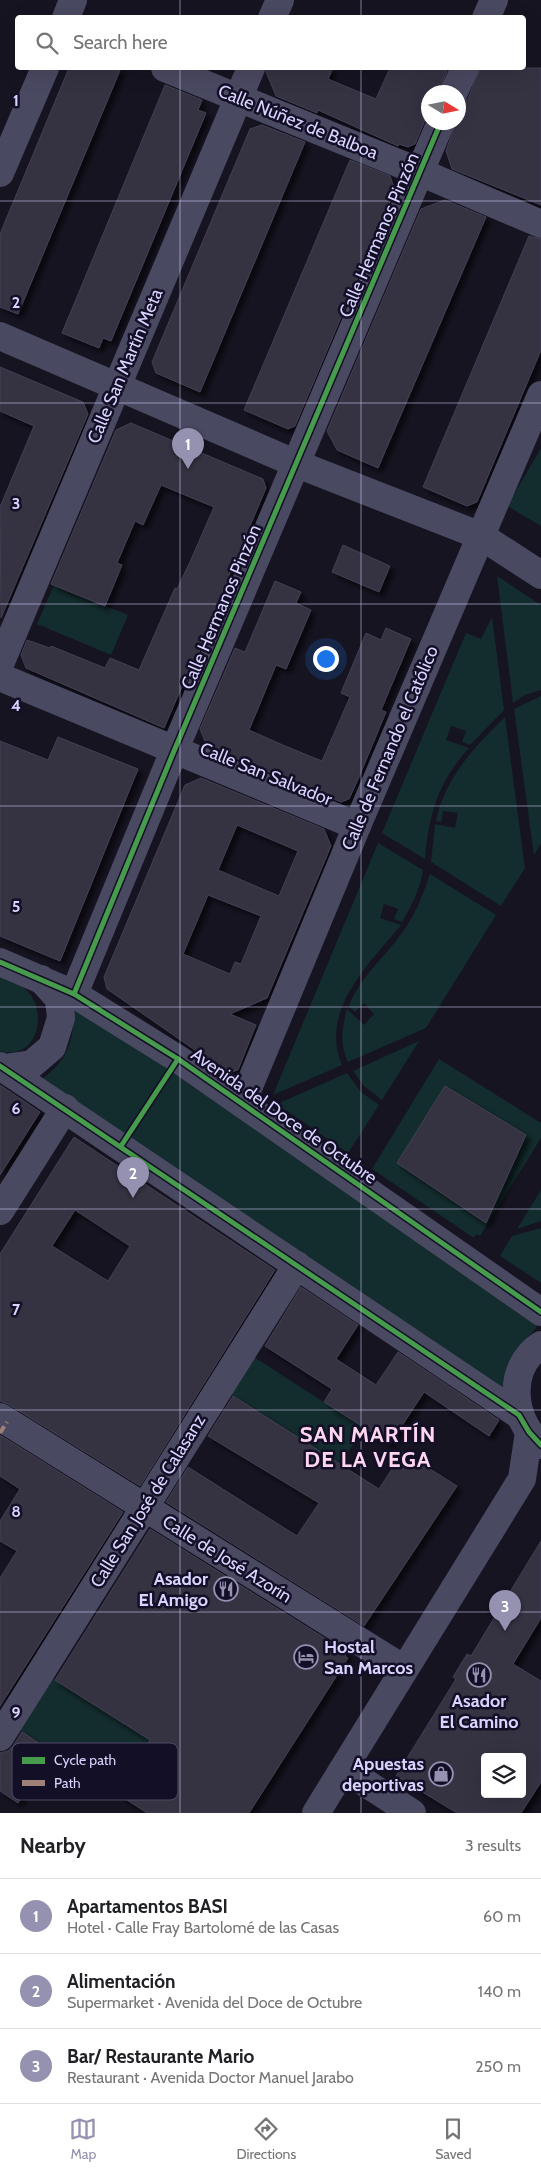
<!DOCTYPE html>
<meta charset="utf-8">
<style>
body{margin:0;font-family:Cabin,sans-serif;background:#f6f6f6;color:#202124}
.controls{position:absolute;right:15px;bottom:15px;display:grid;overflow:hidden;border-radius:5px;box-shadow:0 5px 20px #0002}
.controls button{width:45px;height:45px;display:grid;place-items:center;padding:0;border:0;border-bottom:1px solid #e0e0e0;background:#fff;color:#202124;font:25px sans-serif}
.compass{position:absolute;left:421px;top:85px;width:45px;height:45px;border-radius:50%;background:#fff;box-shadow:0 5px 20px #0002;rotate:100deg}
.you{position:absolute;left:325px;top:658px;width:18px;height:18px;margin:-12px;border:4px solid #fff;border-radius:50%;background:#1a73e8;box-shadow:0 0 0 8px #1a73e833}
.badge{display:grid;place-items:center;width:32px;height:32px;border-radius:50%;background:#9591b1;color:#fff;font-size:16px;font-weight:700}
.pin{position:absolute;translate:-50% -41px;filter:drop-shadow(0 1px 2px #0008)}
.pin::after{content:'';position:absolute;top:26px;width:18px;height:15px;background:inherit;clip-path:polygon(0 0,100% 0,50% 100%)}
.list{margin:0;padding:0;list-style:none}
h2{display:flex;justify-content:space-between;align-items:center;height:65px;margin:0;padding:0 20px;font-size:21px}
h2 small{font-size:16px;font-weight:400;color:#757577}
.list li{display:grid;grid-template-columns:32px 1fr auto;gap:15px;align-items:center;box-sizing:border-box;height:75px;padding:0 20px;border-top:1px solid #e0e0e0}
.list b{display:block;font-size:19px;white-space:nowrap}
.list p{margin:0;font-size:16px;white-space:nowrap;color:#757577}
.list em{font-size:16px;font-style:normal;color:#757577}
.icon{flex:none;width:28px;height:28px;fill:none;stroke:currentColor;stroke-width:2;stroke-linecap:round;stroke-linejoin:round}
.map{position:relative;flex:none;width:541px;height:1813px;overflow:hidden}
.search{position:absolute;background:#fff;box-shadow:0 5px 20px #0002;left:15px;right:15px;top:15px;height:55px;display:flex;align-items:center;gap:12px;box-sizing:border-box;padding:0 18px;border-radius:5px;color:#757577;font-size:19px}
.sheet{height:290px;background:#fff}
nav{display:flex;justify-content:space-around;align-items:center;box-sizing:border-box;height:70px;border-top:1px solid #e0e0e0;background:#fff;font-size:14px;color:#757577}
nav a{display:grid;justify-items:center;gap:2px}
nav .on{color:#9591b1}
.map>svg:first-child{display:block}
</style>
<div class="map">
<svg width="541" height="1813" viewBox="0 0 541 1813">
<defs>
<filter id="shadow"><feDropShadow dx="4.5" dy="4.5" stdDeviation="2.5" flood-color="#0009"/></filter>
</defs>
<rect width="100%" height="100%" fill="#161421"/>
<g fill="#132c2d">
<path d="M541 448V526L507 506Z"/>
<path d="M497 576 541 605V690L525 695 513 703Z"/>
<path d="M54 585 128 615 111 655 37 624Z"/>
<path d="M492 617 504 710 470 745 462 742 466 731 451 726 446 740 469 748C438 782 429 814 425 859L382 833 466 633 481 639Z"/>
<path d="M541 696V843L534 855 514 709Z"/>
<path d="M505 717 525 868 501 906 431 862 435 824 455 828 458 813 443 811 441 822 436 821C444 779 475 746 505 717Z"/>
<path d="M378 843 423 870C420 890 412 905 402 922L394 919 398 909 384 904 380 918 401 925C369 964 319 1010 342 1065L273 1095Z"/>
<path d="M430 874 496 915 426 1028 348 1062C339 1043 342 1028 347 1009L364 1025 374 1014 364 1003 355 1012 349 1006C360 977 384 958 402 933 415 915 423 895 430 874Z"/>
<path d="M0 976C12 980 25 985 32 997 47 1021 33 1061 0 1051Z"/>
<path d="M73 1004 537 1323 536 1328 515 1353 504 1390 36 1083C67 1064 76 1040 73 1004Z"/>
<path d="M419 1041 382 1100 364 1086 353 1071Z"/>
<path d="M439 1059 541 1123V1138L480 1236 476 1234 474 1238 372 1169Z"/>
<path d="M347 1073 361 1092 379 1105 348 1153 277 1104Z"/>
<path d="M541 1190V1221L517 1229Z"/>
<path d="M541 1228V1283L500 1256 512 1236Z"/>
<path d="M254 1357 364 1428 340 1464 230 1394Z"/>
<path d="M52 1678 150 1740 118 1794 19 1730Z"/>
</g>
<g fill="#343243" stroke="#433f54" fill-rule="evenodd" filter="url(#shadow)">
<path d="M69 68H121L18 314 0 307V234Z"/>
<path d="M266 68H333L328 79 376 99 390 68H448L439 92H428V113L415 144 408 147 399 144 398 146 318 110 317 113 276 96 266 72Z"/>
<path d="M480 68H541V205L452 169 446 151 456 122H458V106L468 99Z"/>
<path d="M165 85 202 100 198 110 206 113 111 341 103 338 99 348 62 333Z"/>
<path d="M262 125 305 142 200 392 156 373 152 362 250 129Z"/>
<path d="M350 160 390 176 395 190 295 426 288 429 244 410Z"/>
<path d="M445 200 486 217 378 468 337 450 327 431 421 209Z"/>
<path d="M529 236 541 239V350L477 502 467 506 423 487Z"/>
<path d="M0 367 83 402 88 414 1 618 0 507 34 426 0 411Z"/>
<path d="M131 423 263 479 266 488 204 635 206 636 184 688 183 684 164 728 26 668 21 655 27 640 50 648 51 646 105 668 110 658 139 670 175 588 177 589 190 562 214 507 161 485 143 525 135 521 117 563 122 565 105 606 51 584 116 430Z"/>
<path d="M343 545 390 566 379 592 332 572Z"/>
<path d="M275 581 301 592 296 603 311 610 286 669 276 665 249 730 285 746 322 761 350 697 341 693 366 633 381 640 386 628 411 639 381 710 386 712 359 777 349 799 341 802 207 746 200 729 235 648 245 652Z"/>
<path d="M58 737 138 769 60 961 0 936V741L48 760Z"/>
<path d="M201 778 324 829 331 846 267 998 230 1014 256 1025 238 1070 228 1073 107 989 104 977 185 785ZM237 825 298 851 279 896 218 870ZM208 895 261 916 241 964 235 962 230 974 183 954Z"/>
<path d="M0 1085 40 1112 0 1175Z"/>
<path d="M445 1086 526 1135 486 1223 397 1163Z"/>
<path d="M74 1137 275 1270 140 1486 8 1404 0 1401V1254ZM75 1210 130 1246 108 1281 52 1246Z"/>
<path d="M301 1287 358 1325 336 1359 376 1385 398 1352 499 1420 489 1436 424 1392 390 1444 324 1402 332 1389 265 1346Z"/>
<path d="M233 1396 379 1489 403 1452 457 1486 364 1626 166 1502 188 1467 297 1536 319 1503 208 1436Z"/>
<path d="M0 1435 123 1512 0 1706V1578L17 1551 0 1541V1521L20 1489 0 1476Z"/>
<path d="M150 1529 347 1652 345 1656 348 1658 249 1813H147L118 1794 150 1740 55 1680Z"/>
<path d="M541 1541V1618L513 1664 541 1681V1782L521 1813H457L396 1776 456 1679 453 1677 467 1654 471 1656ZM485 1757H522V1794H485Z"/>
<path d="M22 1732 51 1751 18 1803 0 1791V1753L8 1751 13 1746Z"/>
</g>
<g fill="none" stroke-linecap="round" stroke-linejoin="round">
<g stroke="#4a4962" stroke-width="28">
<path d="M66 18 73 0"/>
<path d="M272 18 280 0"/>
<path d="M486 18 494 0"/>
<path d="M165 68 420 172 541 224"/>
<path d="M454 92 465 68"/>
<path d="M0 173 45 68"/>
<path d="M0 336 297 464 481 536 541 575"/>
<path d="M0 664 251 68"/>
<path d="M0 677 357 826"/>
<path d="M0 962 74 994 178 1059 541 1312"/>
<path d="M74 994 174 751 441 122"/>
<path d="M0 1066 519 1415"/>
<path d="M5 1068 32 1064 52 1047 61 1018 59 999 41 979"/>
<path d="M242 1103 357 826 541 395"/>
<path d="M0 1211 65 1108"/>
<path d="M0 1417 404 1669"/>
<path d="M0 1737 297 1265"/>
<path d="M344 1769 412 1813"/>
</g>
<g stroke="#4a4962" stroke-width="28">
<path d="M541 1445C511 1420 506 1368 541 1345"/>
<path d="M316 1813 522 1479 529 1432"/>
</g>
<path stroke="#9e8076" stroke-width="4" stroke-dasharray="8 4" stroke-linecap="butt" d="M0 1433 7 1422"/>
<g stroke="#130f26" stroke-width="8">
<g id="cycleway">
<path d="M0 962 74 994 178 1059 541 1312"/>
<path d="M74 994 174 751 441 122"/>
<path d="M0 1066 519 1415 529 1432 541 1445"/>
<path d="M121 1146 178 1059"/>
</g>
</g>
<use href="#cycleway" stroke="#469c4c" stroke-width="5"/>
</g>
<path fill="none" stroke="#d9d4ff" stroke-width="1" stroke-opacity="0.55" d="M180 0V18M361 0V18M180 68V1813M361 68V1813M0 201H541M0 403H541M0 604H541M0 806H541M0 1007H541M0 1209H541M0 1410H541M0 1612H541"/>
<defs>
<g id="restaurant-ring" transform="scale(1.25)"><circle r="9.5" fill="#130f26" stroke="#9591b1" stroke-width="1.5"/><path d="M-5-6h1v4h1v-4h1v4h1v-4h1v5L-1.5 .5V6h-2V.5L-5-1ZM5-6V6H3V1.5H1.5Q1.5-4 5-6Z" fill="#9591b1"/></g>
<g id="hotel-ring" transform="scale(1.25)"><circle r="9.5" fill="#130f26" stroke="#9591b1" stroke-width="1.5"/><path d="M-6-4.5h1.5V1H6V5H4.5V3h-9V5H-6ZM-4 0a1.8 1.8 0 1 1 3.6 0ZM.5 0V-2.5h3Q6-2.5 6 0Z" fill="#9591b1"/></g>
<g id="shop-ring" transform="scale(1.25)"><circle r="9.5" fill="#130f26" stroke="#9591b1" stroke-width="1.5"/><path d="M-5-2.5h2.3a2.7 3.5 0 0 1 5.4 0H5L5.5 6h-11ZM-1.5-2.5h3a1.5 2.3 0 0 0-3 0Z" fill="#9591b1"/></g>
</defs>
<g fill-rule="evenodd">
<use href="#restaurant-ring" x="226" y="1589"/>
<use href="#hotel-ring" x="306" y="1657"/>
<use href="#restaurant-ring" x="479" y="1675"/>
<use href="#shop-ring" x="441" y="1774"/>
</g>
<g text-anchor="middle" stroke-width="5" stroke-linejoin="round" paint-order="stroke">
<g font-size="18" fill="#d9d4ff" stroke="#130f26">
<text transform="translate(298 122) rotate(22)" y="6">Calle Núñez de Balboa</text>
<text transform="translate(379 235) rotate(-67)" y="6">Calle Hermanos Pinzón</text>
<text transform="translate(125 366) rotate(-67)" y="6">Calle San Martín Meta</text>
<text transform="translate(221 607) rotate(-67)" y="6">Calle Hermanos Pinzón</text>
<text transform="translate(390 748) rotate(-67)" y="6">Calle de Fernando el Católico</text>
<text transform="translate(266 774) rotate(22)" y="6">Calle San Salvador</text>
<text transform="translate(284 1116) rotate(35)" y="6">Avenida del Doce de Octubre</text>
<text transform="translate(148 1501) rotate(-58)" y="6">Calle San José de Calasanz</text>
<text transform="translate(227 1559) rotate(32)" y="6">Calle de José Azorín</text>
</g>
<g font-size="18" font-weight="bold" fill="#d9d4ff" stroke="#130f26" text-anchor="end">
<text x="208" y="1585">Asador<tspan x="208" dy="21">El Amigo</tspan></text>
<text x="324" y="1653" text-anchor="start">Hostal<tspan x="324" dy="21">San Marcos</tspan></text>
<text x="479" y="1707" text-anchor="middle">Asador<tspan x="479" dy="21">El Camino</tspan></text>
<text x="424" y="1770">Apuestas<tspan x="424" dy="21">deportivas</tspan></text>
</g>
<g font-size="22" font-weight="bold" letter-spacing="1" fill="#ffd6f0" stroke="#130f26">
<text x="368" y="1442">SAN MARTÍN<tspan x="368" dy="25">DE LA VEGA</tspan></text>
</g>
</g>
<rect x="12" y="1743" width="166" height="57" rx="8" fill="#130f26" stroke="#4e4a67" stroke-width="1"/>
<rect x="22" y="1757" width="23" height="7" fill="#469c4c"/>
<rect x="22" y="1780" width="23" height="6" fill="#9e8076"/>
<g font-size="14" fill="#d9d4ff">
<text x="54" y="1765">Cycle path</text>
<text x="54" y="1788">Path</text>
</g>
<g font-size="16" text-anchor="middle" font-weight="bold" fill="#d9d4ff" stroke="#130f26" stroke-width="5" stroke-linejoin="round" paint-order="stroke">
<text x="16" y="106">1</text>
<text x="16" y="308">2</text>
<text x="16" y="509">3</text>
<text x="16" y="711">4</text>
<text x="16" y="912">5</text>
<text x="16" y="1114">6</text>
<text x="16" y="1315">7</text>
<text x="16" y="1517">8</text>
<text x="16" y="1718">9</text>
</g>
</svg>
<div class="controls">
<button><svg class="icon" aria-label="layers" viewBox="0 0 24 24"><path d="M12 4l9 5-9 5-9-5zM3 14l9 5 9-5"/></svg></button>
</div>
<svg class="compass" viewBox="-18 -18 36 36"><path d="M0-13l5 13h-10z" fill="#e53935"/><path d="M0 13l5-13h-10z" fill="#757577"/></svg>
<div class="you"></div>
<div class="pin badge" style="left:188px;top:469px">1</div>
<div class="pin badge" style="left:133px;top:1198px">2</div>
<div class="pin badge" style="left:505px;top:1631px">3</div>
<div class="search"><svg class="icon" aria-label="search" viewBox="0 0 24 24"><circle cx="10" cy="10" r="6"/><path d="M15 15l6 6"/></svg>Search here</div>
</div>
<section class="sheet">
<h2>Nearby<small>3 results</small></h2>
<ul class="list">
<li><span class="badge">1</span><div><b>Apartamentos BASI</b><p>Hotel · Calle Fray Bartolomé de las Casas</p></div><em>60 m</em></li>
<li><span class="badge">2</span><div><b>Alimentación</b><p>Supermarket · Avenida del Doce de Octubre</p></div><em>140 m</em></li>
<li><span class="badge">3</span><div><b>Bar/ Restaurante Mario</b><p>Restaurant · Avenida Doctor Manuel Jarabo</p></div><em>250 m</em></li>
</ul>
</section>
<nav>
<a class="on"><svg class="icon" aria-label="map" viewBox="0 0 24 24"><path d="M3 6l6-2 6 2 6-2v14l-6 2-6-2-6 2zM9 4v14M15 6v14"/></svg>Map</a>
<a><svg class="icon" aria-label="directions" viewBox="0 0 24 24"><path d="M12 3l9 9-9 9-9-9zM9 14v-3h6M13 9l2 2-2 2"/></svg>Directions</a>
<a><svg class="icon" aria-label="saved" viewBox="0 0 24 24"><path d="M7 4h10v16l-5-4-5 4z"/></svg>Saved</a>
</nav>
